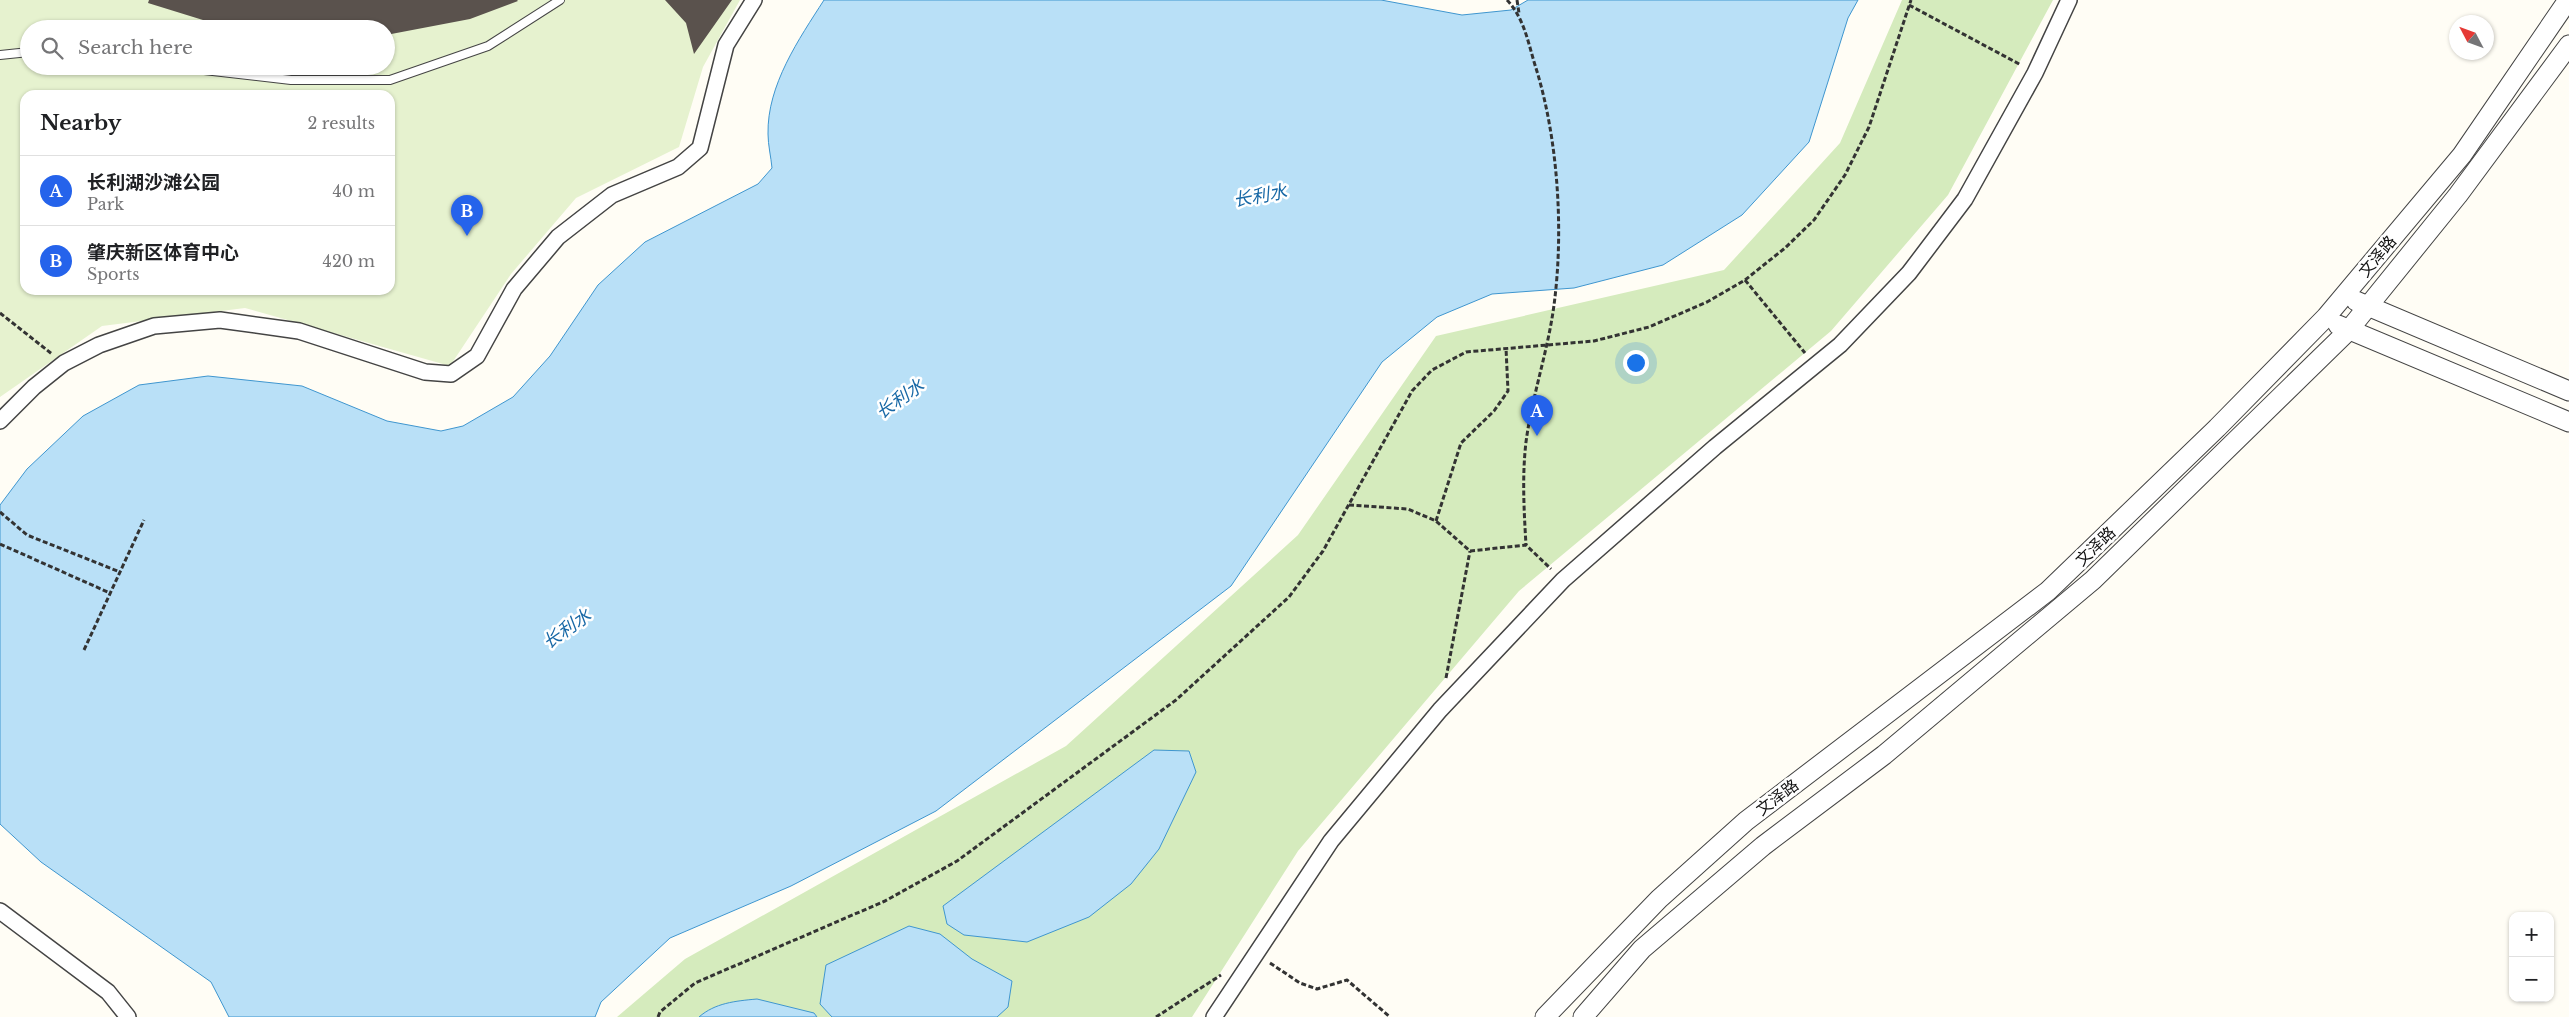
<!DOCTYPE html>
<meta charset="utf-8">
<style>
body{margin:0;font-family:"Libre Baskerville","Noto Sans SC",serif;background:#f2f2f2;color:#202124}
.controls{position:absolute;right:15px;bottom:15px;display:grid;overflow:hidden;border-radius:10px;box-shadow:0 1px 4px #0004}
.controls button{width:45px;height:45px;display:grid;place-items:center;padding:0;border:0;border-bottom:1px solid #e0e0e0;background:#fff;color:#202124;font:25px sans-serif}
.compass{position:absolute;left:2449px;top:15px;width:45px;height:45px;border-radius:50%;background:#fff;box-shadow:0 1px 4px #0004;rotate:311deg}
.you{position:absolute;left:1635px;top:362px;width:18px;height:18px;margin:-12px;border:4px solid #fff;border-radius:50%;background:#1a73e8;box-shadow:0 0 0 8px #1a73e833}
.badge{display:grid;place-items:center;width:32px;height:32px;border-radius:50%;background:#2563eb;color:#fff;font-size:16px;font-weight:700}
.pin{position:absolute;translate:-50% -41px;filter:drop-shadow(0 1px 2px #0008)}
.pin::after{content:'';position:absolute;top:26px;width:18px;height:15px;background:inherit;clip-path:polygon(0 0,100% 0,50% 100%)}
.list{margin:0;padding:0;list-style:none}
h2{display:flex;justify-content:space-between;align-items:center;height:65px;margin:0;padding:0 20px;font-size:21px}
h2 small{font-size:16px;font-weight:400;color:#757577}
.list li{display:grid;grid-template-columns:32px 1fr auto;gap:15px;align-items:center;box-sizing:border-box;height:70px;padding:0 20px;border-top:1px solid #e0e0e0}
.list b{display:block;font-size:19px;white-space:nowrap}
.list p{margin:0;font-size:16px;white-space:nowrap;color:#757577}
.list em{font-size:16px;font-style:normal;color:#757577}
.icon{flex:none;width:28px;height:28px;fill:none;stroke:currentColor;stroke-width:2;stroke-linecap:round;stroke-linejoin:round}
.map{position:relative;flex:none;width:2569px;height:1017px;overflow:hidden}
.search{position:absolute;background:#fff;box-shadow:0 1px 4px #0004;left:20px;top:20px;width:375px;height:55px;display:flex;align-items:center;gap:12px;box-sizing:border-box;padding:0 18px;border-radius:28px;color:#757577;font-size:19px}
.panel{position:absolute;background:#fff;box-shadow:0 1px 4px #0004;left:20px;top:90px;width:375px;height:205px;border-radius:15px}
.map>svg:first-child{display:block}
</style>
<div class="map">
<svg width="2569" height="1017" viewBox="0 0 2569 1017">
<rect width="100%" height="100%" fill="#fffdf5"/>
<path fill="#d5ebbd" d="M1902 0H2053L1948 195 1831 331 1519 591 1298 851 1192 1017H617L685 959 1066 746 1298 535 1436 336 1724 270 1840 143Z"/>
<path fill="#e6f2cf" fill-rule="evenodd" d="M0 0H740L703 67 679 147 576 198 511 274 450 366 245 308 102 326 0 397ZM29 29H386V66H29ZM25 95H390V290H25Z"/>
<g fill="#b9e0f7" stroke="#3f96cf">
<path d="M824 0H1381L1462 15 1511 10 1528 0H1858L1848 18 1809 142 1742 215 1663 265 1574 288 1492 294 1437 317 1382 362 1231 586 936 811 791 886 670 938 601 1002 595 1017H229L211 982 41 862 0 824V505L27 469 83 416 139 385 208 376 302 386 387 421 441 431 463 426 513 397 550 356 598 285 645 242 758 184 772 168C771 157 768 145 768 134 767 85 799 39 824 0Z"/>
<path d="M1154 750 1189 751 1196 772 1159 849 1131 884 1089 917 1027 942 964 935 947 924 943 906Z"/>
<path d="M909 926 940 934 972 959 1012 981 1008 1007 997 1017H832L820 1004 826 965Z"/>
<path d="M757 999 814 1013 817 1017H699C715 1003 735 1001 757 999Z"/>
</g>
<g fill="#5a524d">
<path d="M149 0H517L518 1 470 19 386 35V29H232L148 3Z"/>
<path d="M665 0H732L694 54 686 23Z"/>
</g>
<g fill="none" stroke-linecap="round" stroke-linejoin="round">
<g stroke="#444" stroke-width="10">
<g id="service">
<path d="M0 55 29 52"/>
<path d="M169 66 291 80H390L488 46 560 0"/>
</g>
</g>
<g stroke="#444" stroke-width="18">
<g id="minor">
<path d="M0 421 34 387 64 363 99 345 154 326 220 320 299 331 425 372 451 374 477 356 514 289 558 237 612 195 678 167 700 148 726 45 754 0"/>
<path d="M0 911 108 992 128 1017"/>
<path d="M1214 1017 1331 841 1440 710 1563 580 1715 447 1840 345 1909 273 1965 199 2035 73 2069 0"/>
</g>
</g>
<g stroke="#444" stroke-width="21">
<g id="tertiary">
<path d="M2356 301 2569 391"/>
<path d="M2338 325 2569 422"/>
<path d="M1545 1017 1659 899 1746 821 2048 591 2217 428 2326 317 2462 155 2568 0"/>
<path d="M1583 1017 1642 949 1763 846 1884 755 2093 580 2348 331 2458 195 2569 45"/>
</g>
</g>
<g stroke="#333" stroke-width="3" stroke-dasharray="5 2.5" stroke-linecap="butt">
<path d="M1517 0 1519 13"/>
<path d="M1909 5 2021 65"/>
<path d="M1745 280 1805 353"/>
<path d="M0 313 52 354"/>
<path d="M1349 505 1408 509 1436 521 1470 551 1526 545 1551 569"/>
<path d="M0 512 27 535 120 572"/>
<path d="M1436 521 1461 443 1494 411 1508 391 1506 348"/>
<path d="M0 544 110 593"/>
<path d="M84 650 144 520"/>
<path d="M1446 678 1470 551"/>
<path d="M1270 963 1300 983 1317 989 1347 980 1390 1017"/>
<path d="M658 1017 660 1012 695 983 885 901 957 861 1176 700 1289 597 1323 551 1412 391 1432 370 1466 352 1594 341 1649 327 1707 302 1745 280 1785 248 1814 220 1845 175 1869 127 1911 0"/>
<path d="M1156 1017 1221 975"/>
</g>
<use href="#service" stroke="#fff" stroke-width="8"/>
<use href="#minor" stroke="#fff" stroke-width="15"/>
<use href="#tertiary" stroke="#fff" stroke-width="19"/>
<path stroke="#333" stroke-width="3" stroke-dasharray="5 2.5" stroke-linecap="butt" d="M1507 0C1524 18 1528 42 1535 65 1558 137 1564 230 1554 305 1548 351 1532 396 1526 442 1522 476 1524 511 1526 545"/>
</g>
<g text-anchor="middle" stroke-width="5" stroke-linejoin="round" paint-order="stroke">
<g font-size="16" fill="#111" stroke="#fff">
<text transform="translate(2377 256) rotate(-50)" y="6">文泽路</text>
<text transform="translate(2095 546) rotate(-44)" y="6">文泽路</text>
<text transform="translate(1777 797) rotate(-37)" y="6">文泽路</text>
</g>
<g font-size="18" font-style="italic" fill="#1768a6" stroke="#fff">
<text transform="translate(1260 196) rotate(-10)" y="6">长利水</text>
<text transform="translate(900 399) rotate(-35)" y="6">长利水</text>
<text transform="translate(567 629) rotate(-35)" y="6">长利水</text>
</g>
</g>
</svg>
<div class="controls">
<button>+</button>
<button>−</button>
</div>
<svg class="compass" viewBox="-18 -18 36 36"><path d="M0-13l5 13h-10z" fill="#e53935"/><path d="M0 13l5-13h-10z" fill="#757577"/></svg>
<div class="you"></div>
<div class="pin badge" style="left:1537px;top:436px">A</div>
<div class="pin badge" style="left:467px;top:236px">B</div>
<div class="search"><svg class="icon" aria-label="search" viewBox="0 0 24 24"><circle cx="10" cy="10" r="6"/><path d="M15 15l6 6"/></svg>Search here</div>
<section class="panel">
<h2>Nearby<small>2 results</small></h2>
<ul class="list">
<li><span class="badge">A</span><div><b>长利湖沙滩公园</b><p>Park</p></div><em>40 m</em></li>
<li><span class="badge">B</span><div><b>肇庆新区体育中心</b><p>Sports</p></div><em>420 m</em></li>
</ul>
</section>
</div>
